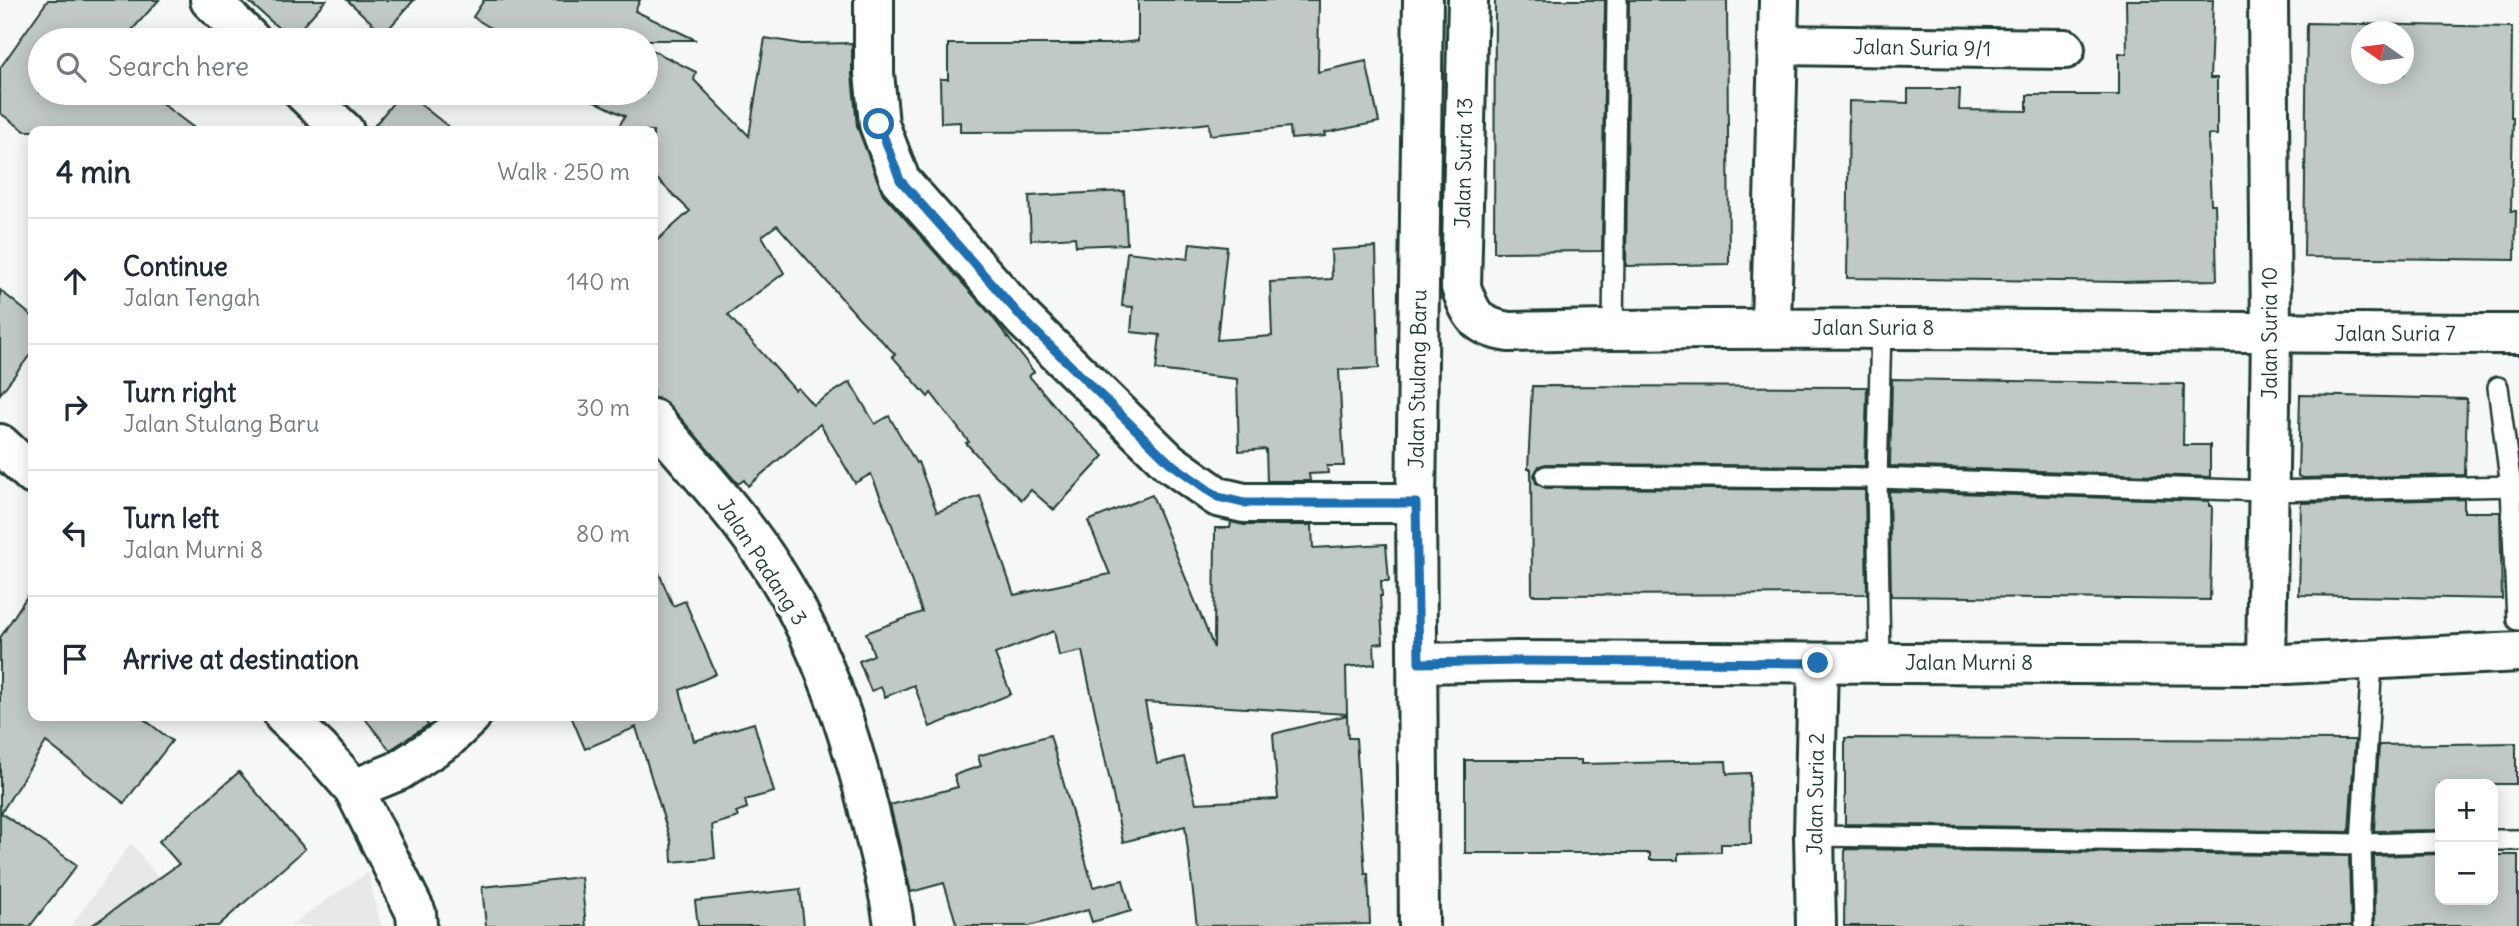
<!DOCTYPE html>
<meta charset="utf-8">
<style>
body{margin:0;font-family:Delius,sans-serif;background:#f6f6f7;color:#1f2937}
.controls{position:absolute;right:21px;bottom:21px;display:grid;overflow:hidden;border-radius:14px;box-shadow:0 4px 18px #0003}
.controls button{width:63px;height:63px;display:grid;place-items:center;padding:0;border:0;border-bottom:2px solid #e0e1e3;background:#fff;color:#1f2937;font:35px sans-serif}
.compass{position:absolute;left:2351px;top:21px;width:63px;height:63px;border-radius:50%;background:#fff;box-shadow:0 4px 18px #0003;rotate:284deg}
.stop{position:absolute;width:21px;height:21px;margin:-16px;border:5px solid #1f6fb2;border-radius:50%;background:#fff}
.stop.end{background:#1f6fb2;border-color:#fff;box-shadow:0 2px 7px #0008}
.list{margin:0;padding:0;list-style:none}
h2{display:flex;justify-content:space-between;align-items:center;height:91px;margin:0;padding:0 28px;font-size:30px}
h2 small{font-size:23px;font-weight:400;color:#747a83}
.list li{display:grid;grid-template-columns:46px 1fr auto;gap:21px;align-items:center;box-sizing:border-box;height:126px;padding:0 28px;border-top:2px solid #e0e1e3}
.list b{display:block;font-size:26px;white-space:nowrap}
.list p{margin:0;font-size:23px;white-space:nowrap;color:#747a83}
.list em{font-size:23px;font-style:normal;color:#747a83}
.icon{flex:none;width:38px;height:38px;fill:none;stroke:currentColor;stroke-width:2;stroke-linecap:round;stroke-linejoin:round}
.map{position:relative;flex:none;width:2519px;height:926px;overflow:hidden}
.search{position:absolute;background:#fff;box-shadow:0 4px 18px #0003;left:28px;top:28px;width:630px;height:77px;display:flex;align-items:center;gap:18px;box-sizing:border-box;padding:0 24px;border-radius:38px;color:#747a83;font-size:26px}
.panel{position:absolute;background:#fff;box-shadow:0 4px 18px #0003;left:28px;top:126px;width:630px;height:595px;border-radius:14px}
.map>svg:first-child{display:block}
</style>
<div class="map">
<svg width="2519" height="926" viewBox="0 0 2519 926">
<rect width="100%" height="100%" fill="#f6f7f7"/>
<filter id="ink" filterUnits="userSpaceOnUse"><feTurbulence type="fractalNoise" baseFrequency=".0143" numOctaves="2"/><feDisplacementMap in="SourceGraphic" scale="14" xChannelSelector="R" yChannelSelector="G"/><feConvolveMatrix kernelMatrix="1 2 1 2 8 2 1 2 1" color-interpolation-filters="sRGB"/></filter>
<g filter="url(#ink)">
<g fill="#e6e9e8">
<path d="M131 843 197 926H71Z"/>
<path d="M368 872 381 926H289Z"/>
</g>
<g fill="#c0c9c6" stroke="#1f3d34" stroke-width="2" fill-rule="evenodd">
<path d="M48 0H159L123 40H40V93H148L198 131H25L0 113V68Z"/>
<path d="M247 0H326L291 39Z"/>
<path d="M347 0H414L384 34Z"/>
<path d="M484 0H640L635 11 696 40H510L473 17Z"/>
<path d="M1138 0H1319L1318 72 1366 61 1379 122 1324 133 1325 136 1291 139 1290 127 1210 135 1209 123 1137 131 960 132V122L941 123 940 79H948V44H1109L1138 41Z"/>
<path d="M1495 0H1605L1602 251 1494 252Z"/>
<path d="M1629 0H1727L1729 264 1626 266Z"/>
<path d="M2126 0H2213L2210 78H2217V135H2208L2211 204H2215L2217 280 2121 282 1847 278 1849 101 1908 103V89H1960L1959 110 2027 111V95H2119V53L2127 54Z"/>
<path d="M2307 23 2512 27 2511 117H2513L2511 211H2516L2515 260 2304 257ZM2362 32H2404V74H2362Z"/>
<path d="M765 38 802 44 852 43V75L857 126 883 194 990 314 1034 372 1029 376 1074 428 1104 456 1054 510 1031 490 1022 500 990 470 966 443 969 442 931 393 928 397 892 356 895 354 860 319 777 225 762 236 784 273 728 315 795 390 798 388 813 405 850 382 875 424 889 416 916 463 918 462 937 512 980 496 1014 595 1110 574 1088 521 1152 495 1214 648 1215 528H1230L1231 522 1244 525H1312L1313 548 1386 544 1389 581H1381L1382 596H1380L1383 643 1374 644 1375 664 1346 667 1347 714 1145 702 1157 764 1184 757 1196 803 1278 799 1273 734 1347 715 1348 738H1356L1365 874H1368L1370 924 1197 926 1185 826 1123 842 1082 651 1059 656 1054 631 995 654 1011 694 930 727 914 685 885 697 881 687 871 691 859 661 874 655 866 633 922 612 891 522 871 474 855 483 820 424 748 486 744 480 738 484 669 405 661 399 653 398V244L690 211 653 175V131H616L625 116 578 93H646V47L696 72 694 80 749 136Z"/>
<path d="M401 93H406L454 131H370Z"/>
<path d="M1124 191 1127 244 1076 246 1075 237 1031 240 1029 196Z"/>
<path d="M1190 243 1227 247 1217 340 1272 336 1270 282 1332 279 1331 250 1376 247 1379 368 1339 370 1344 466H1327L1328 473 1309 474 1310 481H1267L1266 449 1239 451 1237 379 1156 370 1160 335 1131 332 1133 307 1122 306 1127 252 1188 259Z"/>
<path d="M0 290 33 317V351L0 394Z"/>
<path d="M1892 379 2184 384 2183 445H2210V477L1890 466Z"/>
<path d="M1532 386 1867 387 1865 466 1546 464 1539 466 1534 475 1536 483 1546 488 1865 490 1867 594 1532 595 1531 469H1528Z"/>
<path d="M2300 395 2467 399 2465 475 2302 478 2298 476Z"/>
<path d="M1889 491 2209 501V506H2212L2210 600 1891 596Z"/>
<path d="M2464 499V512H2500L2502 599 2299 595 2301 503Z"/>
<path d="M653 559 673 606 685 601 716 674 680 690 694 741 754 723 774 792 745 800 747 808 736 812 738 817 712 825 715 858 672 862 671 842 636 727 585 749 571 716H653Z"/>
<path d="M33 587V716H140L172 741 124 803 46 742 1 813 77 865 30 926H0V638Z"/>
<path d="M363 716H421L428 725 390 750Z"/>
<path d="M1050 735 1093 887 1123 880 1131 911 1092 922 1088 910 1029 926H957L944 883 911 892 890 805 958 787 954 775 981 766 978 756Z"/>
<path d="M1845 738 2355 740 2349 832 1845 824Z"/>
<path d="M2516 743V784H2440V830L2374 831 2379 745Z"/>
<path d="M1465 760H1581V764L1726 761 1727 774 1750 773 1751 844H1721V852L1678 853V860H1650V853H1465Z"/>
<path d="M239 772 305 849 218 926H91L179 864 159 841Z"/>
<path d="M1845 849 2349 856 2351 926H1844Z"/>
<path d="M2440 854V900H2493V855H2518V926H2375L2374 856Z"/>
<path d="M581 877 586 926H486L482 887Z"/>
<path d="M800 889 804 926H698L695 901Z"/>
</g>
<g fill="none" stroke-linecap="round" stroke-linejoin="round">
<g stroke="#1f3d34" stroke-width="24">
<g id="lane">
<path d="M1613 329 1617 0"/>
<path d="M2498 387 2511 487 2517 620"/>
<path d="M1546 476 1877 478 2268 491 2519 486"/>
<path d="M1880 663 1877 478 1881 329"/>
<path d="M1814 836 2361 844 2440 842"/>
<path d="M2493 840H2519"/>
<path d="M2363 926 2361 844 2372 660"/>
</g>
</g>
<g stroke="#1f3d34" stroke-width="44">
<g id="street">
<path d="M210 0 251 40"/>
<path d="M874 0V73L879 124 900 180 1024 320 1169 462 1218 497 1244 503H1416"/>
<path d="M1468 0 1461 287C1471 316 1477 327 1509 332 1846 324 2182 333 2519 334"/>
<path d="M1778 45 2065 49"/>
<path d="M304 93 344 131"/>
<path d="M1771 327 1779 0"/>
<path d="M653 419C705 479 761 539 797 610 833 679 855 752 873 827 881 860 890 892 894 926"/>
<path d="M0 444 33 475"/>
<path d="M2266 665 2271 334 2268 0"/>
<path d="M284 716 319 749 354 789 416 913 417 926"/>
<path d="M354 789 398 771 447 739 471 716"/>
<path d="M1816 926 1814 836 1818 663"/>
</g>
</g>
<g stroke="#1f3d34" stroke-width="44">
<path id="secondary" d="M1419 663 1518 661 2266 665 2519 652"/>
</g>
<g stroke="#1f3d34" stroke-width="44">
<path id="primary" d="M1419 926 1416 503 1423 0"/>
</g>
<use href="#lane" stroke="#fff" stroke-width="19"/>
<use href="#street" stroke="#fff" stroke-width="38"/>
<use href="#secondary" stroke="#fff" stroke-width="38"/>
<use href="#primary" stroke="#fff" stroke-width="38"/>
</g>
</g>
<g fill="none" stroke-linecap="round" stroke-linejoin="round" filter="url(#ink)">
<path stroke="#1f6fb2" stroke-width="9" d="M879 124 900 180 1024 320 1169 462 1218 497 1244 503H1416L1419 663 1518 661 1818 663"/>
</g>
<g text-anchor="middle" stroke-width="6" stroke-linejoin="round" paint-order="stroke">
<g font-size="21" fill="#1f3d34" stroke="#fff">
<text transform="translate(1922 48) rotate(1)" y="7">Jalan Suria 9/1</text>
<text transform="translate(1464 163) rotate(-89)" y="7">Jalan Suria 13</text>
<text x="1873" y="335">Jalan Suria 8</text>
<text transform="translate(2270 333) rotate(-90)" y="7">Jalan Suria 10</text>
<text x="2395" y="341">Jalan Suria 7</text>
<text transform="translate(1418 379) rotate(-89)" y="7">Jalan Stulang Baru</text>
<text transform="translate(762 562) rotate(57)" y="7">Jalan Padang 3</text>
<text x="1969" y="670">Jalan Murni 8</text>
<text transform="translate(1816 794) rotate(-89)" y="7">Jalan Suria 2</text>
</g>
</g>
</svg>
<div class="controls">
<button>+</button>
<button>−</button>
</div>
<svg class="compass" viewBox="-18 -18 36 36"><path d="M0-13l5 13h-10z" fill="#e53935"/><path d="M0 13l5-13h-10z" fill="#747a83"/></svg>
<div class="stop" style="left:879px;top:124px"></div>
<div class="stop end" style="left:1818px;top:663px"></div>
<div class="search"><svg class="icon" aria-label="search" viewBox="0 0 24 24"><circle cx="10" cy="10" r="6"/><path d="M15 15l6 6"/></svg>Search here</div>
<section class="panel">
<h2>4 min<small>Walk · 250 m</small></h2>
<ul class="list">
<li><svg class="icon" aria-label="ahead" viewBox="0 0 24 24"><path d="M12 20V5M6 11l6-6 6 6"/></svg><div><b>Continue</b><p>Jalan Tengah</p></div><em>140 m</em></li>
<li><svg class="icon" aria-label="right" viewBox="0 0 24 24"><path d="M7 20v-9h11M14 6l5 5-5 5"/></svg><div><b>Turn right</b><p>Jalan Stulang Baru</p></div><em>30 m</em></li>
<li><svg class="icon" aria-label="left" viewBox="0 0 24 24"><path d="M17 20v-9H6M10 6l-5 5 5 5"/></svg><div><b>Turn left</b><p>Jalan Murni 8</p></div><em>80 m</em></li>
<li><svg class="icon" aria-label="arrive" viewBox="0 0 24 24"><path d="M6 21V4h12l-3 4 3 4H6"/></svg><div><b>Arrive at destination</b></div></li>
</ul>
</section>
</div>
